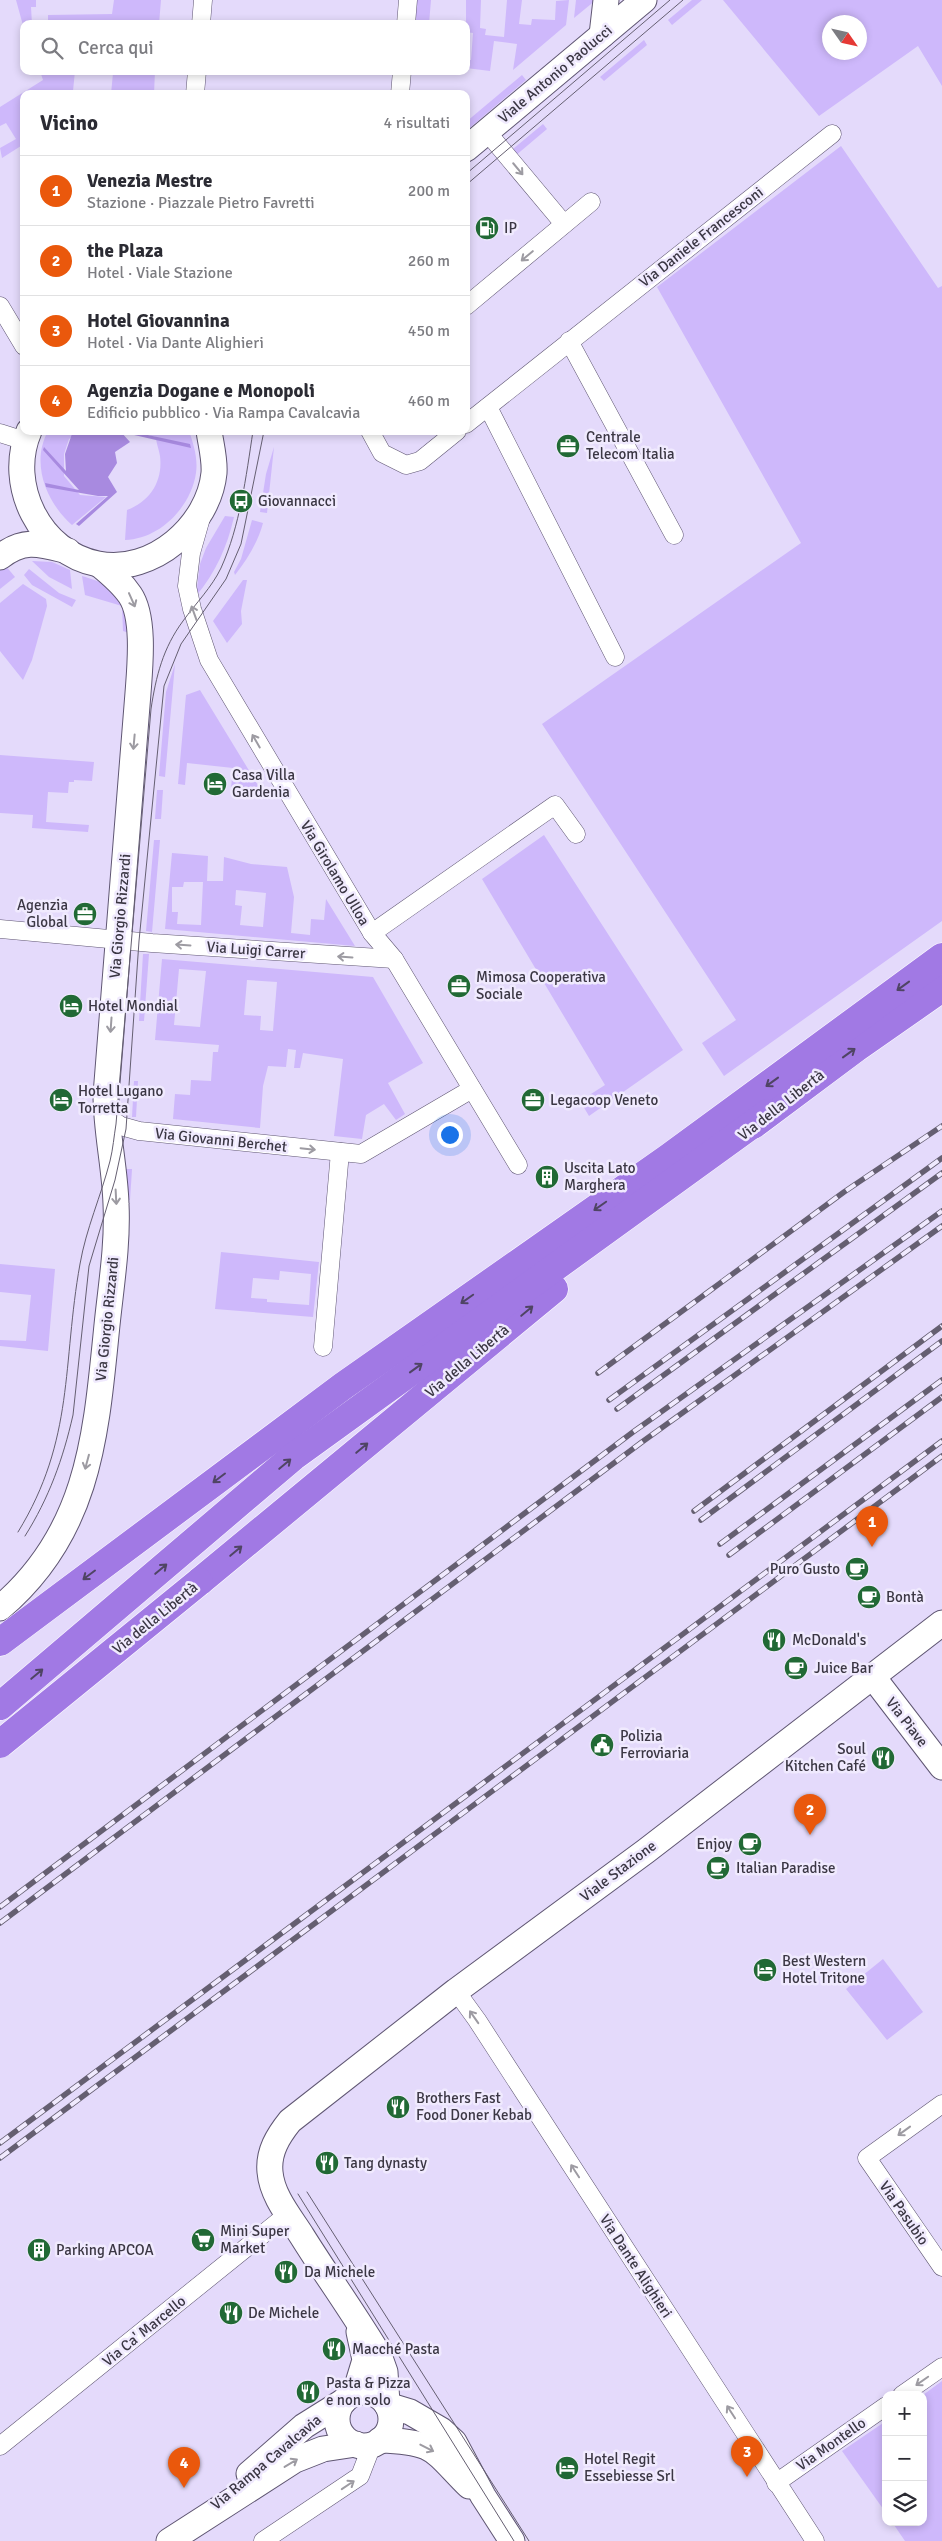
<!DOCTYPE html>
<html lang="it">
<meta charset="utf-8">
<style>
body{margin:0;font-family:Signika,sans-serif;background:#f2f2f3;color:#2b2b33}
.controls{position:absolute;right:15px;bottom:15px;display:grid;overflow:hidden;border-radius:10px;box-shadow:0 2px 8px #0003}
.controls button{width:45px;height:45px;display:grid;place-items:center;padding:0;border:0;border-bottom:1px solid #e1e1e2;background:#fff;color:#2b2b33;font:25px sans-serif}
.compass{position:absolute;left:822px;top:15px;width:45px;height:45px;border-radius:50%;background:#fff;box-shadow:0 2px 8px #0003;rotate:124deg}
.you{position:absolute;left:449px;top:1134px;width:18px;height:18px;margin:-12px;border:4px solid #fff;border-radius:50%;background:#1a73e8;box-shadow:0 0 0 8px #1a73e833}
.badge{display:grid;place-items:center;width:32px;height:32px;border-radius:50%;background:#ea580c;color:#fff;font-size:16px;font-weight:700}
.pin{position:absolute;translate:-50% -41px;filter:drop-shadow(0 1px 2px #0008)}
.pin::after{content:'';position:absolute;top:26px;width:18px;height:15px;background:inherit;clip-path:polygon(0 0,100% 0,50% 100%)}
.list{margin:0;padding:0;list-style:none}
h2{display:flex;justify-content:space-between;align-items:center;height:65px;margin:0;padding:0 20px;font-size:21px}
h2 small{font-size:16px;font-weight:400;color:#7c7c81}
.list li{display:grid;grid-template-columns:32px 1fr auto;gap:15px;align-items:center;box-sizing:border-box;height:70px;padding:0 20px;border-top:1px solid #e1e1e2}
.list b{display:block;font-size:19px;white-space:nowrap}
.list p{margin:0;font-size:16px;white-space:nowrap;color:#7c7c81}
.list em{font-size:16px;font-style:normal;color:#7c7c81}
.icon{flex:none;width:28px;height:28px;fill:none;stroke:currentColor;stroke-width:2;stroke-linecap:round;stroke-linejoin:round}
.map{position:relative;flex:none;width:942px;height:2541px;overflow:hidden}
.search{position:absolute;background:#fff;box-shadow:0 2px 8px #0003;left:20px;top:20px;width:450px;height:55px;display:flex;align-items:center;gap:12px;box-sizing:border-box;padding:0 18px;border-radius:10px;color:#7c7c81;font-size:19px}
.panel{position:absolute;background:#fff;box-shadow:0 2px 8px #0003;left:20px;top:90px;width:450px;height:345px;border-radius:10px}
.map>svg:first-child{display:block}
</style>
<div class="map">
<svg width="942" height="2541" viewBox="0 0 942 2541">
<rect width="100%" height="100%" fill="#e4dafb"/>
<g fill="#ceb8fb" fill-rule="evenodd">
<path d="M16 0H36V7H31L32 24H24V29Z"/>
<path d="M114 0H161L159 24H48V15L112 14Z"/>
<path d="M416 0H431L429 24H414Z"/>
<path d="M466 0H481L480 28 486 29 485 35 504 37 507 0H522L519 24 531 25 532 19 555 20 556 1 569 0 566 25 513 70 517 44 494 41 490 71 466 68V60H471L473 33 466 32Z"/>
<path d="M576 0H596L574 18Z"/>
<path d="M692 0H702L672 25 668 20Z"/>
<path d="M723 0H942V86L918 46 819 116ZM860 22V52H830V22Z"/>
<path d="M644 40 647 45 604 81 600 77Z"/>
<path d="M40 71H75L73 91 61 90 60 94H24V144L2 158 0 148 16 139 6 123 0 126V107L43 80Z"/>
<path d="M96 71H155L154 94H111L113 73Z"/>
<path d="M522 75 526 80 466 131V122Z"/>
<path d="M543 124 547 129 515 156 513 149Z"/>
<path d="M841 146 938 288 942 286V921L724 1076 702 1043 736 1020 542 724 801 543 657 287Z"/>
<path d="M48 431H80L69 439 64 454V476L80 495 106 497 72 525C47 503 30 464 48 431Z"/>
<path d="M131 431H189C194 445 198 459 196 473 191 507 160 539 125 540L127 510C151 501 163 480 160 456 159 449 156 443 156 437Z"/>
<path d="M274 447 267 513 260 512 266 474Z"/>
<path d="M225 516 234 517C227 547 216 572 196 596L200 564 206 548Z"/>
<path d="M252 520 263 523C258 542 247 560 235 575L234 572 241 559Z"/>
<path d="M32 561 52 562 70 570 72 589 49 577Z"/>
<path d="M5 565 15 577 0 589V567Z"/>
<path d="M29 569 59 593 76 600 72 607 32 585 24 575Z"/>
<path d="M82 576C122 588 120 594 129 633L123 631 122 606 85 595Z"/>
<path d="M243 580H247L241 611 242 624 227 643 213 621Z"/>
<path d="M23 584 46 599 47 606 32 660 23 680 0 651V603Z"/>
<path d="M175 664 165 777 159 776 166 692Z"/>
<path d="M200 690 267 800 240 789 231 788 233 768 187 763 185 785 178 784 186 695Z"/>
<path d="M0 755 94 762 92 781 74 780V782H69L68 793 48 792 46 822 89 825 88 832 32 828 33 815 0 813Z"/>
<path d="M157 790H163L161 819H155Z"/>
<path d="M544 835 683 1050 589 1116 580 1101 605 1085 482 879Z"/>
<path d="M154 840H160L152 932 146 931Z"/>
<path d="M172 853 208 856 207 881H223L224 857 251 864 287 867 294 897 291 933 310 935 311 919 324 920 326 899 355 946 165 929ZM184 882H203L201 925 177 924 178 912H172V887H183ZM236 890 266 893 263 927 240 925 242 906 235 905Z"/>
<path d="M143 954H149L144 1021H139Z"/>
<path d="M162 959 373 977 423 1063 388 1083 405 1114 396 1120 384 1104 366 1115 362 1139 334 1136 343 1059 303 1053 300 1068H294L296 1050 288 1049 286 1067 268 1066 263 1086 260 1128 173 1119 175 1094 190 1095 191 1080 211 1081 213 1052H218L219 1045 155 1040ZM179 969 206 971 200 1027 174 1025ZM247 980 277 982 273 1031 260 1030 261 1016 244 1015Z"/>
<path d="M134 1081H138L136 1117H132Z"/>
<path d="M126 1169H132L130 1200H124Z"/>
<path d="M221 1252 319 1262 313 1317 215 1309ZM280 1271 311 1274 309 1305 267 1302V1299L251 1298 253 1278 279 1280Z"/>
<path d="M0 1264 55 1269 48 1351 0 1346V1340L26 1341 31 1295 0 1292Z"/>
<path d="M883 1959 923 2012 887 2040 846 1989Z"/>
<path d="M942 2381V2541H905L892 2522H923V2395Z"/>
<path d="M886 2421V2513L842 2451Z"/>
</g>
<path fill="#a88ae0" d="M73 431H77L76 435 81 431H129L190 444 191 448 121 432 130 442 115 452 117 463 108 477 117 492 79 526 76 524 108 496H98L46 487 45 483 79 490 43 450 44 447 66 471 65 454Z"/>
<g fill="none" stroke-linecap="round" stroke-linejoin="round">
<g stroke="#5f5672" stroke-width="19">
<g id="street">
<path d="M201 24 203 0"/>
<path d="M406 24 408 0"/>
<path d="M195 94 197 71"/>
<path d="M400 94 402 71"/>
<path d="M487 132 564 224"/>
<path d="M0 306 24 346"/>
<path d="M466 306 591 202"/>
<path d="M569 341 674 535"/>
<path d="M488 407 615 657"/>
<path d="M466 424 832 134"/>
<path d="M370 431 382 453 406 465 420 461 457 431"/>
<path d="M0 433 25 441"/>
<path d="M201 518 191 553 187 586 192 609 209 660 372 933 394 959 518 1165"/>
<path d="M0 929 152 943 394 959"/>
<path d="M372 933 555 805 576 834"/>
<path d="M107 1116 121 1126 139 1131 361 1154 472 1089"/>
<path d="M323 1347 340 1152"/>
<path d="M456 1991 477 2020 815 2541"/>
<path d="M942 2104 867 2158 942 2267"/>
<path d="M902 2395 942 2367"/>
<path d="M0 2446 288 2214"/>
<path d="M776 2483 886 2406"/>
<path d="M263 2541 360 2476 372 2445"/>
</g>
</g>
<g stroke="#5f5672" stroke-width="27">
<g id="secondary">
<path d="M602 35 606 0"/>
<path d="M466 149 644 0"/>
<path d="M29 431C6 485 40 553 98 564 153 575 209 525 214 473 215 459 211 445 209 431"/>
<path d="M0 557C24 538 40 544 68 551"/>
<path d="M0 1608C90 1532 96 1434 107 1325 111 1286 118 1244 116 1204 115 1168 106 1131 106 1095L138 693C140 666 145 617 130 595 122 583 111 574 100 565"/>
<path d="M873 1677 942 1767"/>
<circle cx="364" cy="2419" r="27"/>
<path d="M355 2393 365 2360 359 2332"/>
<path d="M387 2403 385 2372 379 2355C355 2315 327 2276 302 2236 290 2217 272 2196 270 2172 268 2152 278 2136 290 2121L456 1991 646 1851 942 1623"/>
<path d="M387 2405 410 2412 441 2430 454 2442 483 2496 512 2541"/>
<path d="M380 2440C436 2442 432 2449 469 2486"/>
<path d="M249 2474 304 2426 344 2401"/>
<path d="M169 2541 295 2460 323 2449 356 2444"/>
</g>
</g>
<g stroke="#fff" stroke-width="29">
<g id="highway">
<path d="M753 1125 856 1048 942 988"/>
<path d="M199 1582 554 1289"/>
<path d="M0 1642 343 1386 668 1158 942 957"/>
<path d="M0 1706 293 1457 768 1113"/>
</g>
</g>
<use href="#street" stroke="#fff" stroke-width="18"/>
<use href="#secondary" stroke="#fff" stroke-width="25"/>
<use href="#highway" stroke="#a179e4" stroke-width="28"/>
<g stroke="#655f71" stroke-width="1">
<path d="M466 174 670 0"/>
<path d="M466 185 683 0"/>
<path d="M18 1532C75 1439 62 1364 80 1264 86 1229 101 1196 110 1161 113 1149 114 1136 116 1124L151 709C156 676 163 648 183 621 196 603 212 587 221 568 240 526 246 477 253 431"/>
<path d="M25 1536C49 1498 63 1459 73 1415L89 1266 115 1180 126 1129 139 941 164 686 181 644 226 579 241 544 264 431"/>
<path d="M307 2192 529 2541"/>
<path d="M298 2194 514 2541"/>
</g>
<g stroke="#655f71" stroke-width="5.5">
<g id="rail">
<path d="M598 1373 844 1192 942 1126"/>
<path d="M609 1400 942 1158"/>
<path d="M617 1409 942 1173"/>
<path d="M694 1511 942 1326"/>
<path d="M701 1520 942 1341"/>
<path d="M720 1544 942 1380"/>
<path d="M729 1555 942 1397"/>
<path d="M0 1907 633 1432 942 1211"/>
<path d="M0 1923 642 1442 942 1226"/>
<path d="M0 2143 942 1441"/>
<path d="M0 2158 942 1456"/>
</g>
</g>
<use href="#rail" stroke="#f0eafe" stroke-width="4" stroke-dasharray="11" stroke-linecap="butt"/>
<g stroke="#fff" stroke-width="29" stroke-linecap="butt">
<path id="highway-bridge" d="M0 1744 199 1582"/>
</g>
<use href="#highway-bridge" stroke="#a179e4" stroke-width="28"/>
</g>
<defs><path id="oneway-shaft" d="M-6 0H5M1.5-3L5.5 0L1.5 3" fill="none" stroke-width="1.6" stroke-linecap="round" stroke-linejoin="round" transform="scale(1.25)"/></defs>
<g stroke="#9d9ba2">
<use href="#oneway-shaft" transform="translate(518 169) rotate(50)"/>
<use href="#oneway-shaft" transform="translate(527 256) rotate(140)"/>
<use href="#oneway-shaft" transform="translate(132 600) rotate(66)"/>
<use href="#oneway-shaft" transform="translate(194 613) rotate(-110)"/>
<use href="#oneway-shaft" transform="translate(256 741) rotate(-120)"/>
<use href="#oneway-shaft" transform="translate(134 742) rotate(95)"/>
<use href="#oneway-shaft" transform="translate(183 945) rotate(-176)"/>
<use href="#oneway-shaft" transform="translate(345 957) rotate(-176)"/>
<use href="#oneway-shaft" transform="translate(111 1025) rotate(94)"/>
<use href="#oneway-shaft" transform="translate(308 1149) rotate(6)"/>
<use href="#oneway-shaft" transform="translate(116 1197) rotate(87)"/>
<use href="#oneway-shaft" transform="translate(87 1462) rotate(105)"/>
<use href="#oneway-shaft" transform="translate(474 2017) rotate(-125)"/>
<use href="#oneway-shaft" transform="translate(904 2131) rotate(144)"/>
<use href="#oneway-shaft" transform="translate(575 2171) rotate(-123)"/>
<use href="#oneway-shaft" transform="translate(922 2381) rotate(145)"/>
<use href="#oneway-shaft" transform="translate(731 2412) rotate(-123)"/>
<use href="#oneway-shaft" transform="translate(427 2448) rotate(27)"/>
<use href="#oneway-shaft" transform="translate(291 2463) rotate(-31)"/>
<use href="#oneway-shaft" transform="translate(348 2485) rotate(-34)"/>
</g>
<g stroke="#4f4464">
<use href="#oneway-shaft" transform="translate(903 986) rotate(144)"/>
<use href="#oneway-shaft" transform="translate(849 1053) rotate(-36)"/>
<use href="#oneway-shaft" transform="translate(772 1082) rotate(144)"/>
<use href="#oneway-shaft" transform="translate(600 1206) rotate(145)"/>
<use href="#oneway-shaft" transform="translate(467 1299) rotate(145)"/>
<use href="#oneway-shaft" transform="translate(527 1311) rotate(-40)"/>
<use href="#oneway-shaft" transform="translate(416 1368) rotate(-36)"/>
<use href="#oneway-shaft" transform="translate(362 1448) rotate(-40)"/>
<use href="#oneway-shaft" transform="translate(285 1464) rotate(-40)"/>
<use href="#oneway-shaft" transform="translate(219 1478) rotate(143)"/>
<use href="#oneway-shaft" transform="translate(236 1551) rotate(-40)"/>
<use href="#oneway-shaft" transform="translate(161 1569) rotate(-40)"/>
<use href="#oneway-shaft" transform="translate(89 1575) rotate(143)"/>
<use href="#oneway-shaft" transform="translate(37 1674) rotate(-40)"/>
</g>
<defs>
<g id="fuel-disc" transform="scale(1.25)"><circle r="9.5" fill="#216935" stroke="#f0eafe"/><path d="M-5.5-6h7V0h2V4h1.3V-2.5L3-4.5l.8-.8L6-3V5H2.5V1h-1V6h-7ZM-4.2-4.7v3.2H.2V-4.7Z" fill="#fff"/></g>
<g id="office-disc" transform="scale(1.25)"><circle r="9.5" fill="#216935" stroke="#f0eafe"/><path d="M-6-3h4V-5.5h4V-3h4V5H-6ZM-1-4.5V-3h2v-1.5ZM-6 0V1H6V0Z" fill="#fff"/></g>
<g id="bus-disc" transform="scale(1.25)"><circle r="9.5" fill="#216935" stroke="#f0eafe"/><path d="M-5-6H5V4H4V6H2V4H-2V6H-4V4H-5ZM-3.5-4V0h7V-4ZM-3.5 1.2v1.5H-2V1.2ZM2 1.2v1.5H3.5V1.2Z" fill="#fff"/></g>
<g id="hotel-disc" transform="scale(1.25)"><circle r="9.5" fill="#216935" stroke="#f0eafe"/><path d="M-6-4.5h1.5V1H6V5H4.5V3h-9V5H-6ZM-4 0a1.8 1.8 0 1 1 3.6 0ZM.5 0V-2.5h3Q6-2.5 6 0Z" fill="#fff"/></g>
<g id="building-disc" transform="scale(1.25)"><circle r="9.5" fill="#216935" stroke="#f0eafe"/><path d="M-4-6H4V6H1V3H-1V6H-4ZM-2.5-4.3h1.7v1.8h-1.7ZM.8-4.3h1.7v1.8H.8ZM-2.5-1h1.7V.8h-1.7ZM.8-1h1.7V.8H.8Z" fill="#fff"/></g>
<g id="cafe-disc" transform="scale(1.25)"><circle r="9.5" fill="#216935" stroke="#f0eafe"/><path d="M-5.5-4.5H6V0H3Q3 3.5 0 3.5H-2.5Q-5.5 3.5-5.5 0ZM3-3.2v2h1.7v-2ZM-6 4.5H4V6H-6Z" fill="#fff"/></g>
<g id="restaurant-disc" transform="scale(1.25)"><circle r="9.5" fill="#216935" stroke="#f0eafe"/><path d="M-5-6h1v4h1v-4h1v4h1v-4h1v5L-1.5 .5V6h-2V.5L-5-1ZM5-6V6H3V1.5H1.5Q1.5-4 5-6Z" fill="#fff"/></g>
<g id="civic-disc" transform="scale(1.25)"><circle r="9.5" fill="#216935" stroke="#f0eafe"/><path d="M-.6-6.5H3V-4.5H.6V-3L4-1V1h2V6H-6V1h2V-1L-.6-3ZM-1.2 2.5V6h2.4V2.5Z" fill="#fff"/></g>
<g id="supermarket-disc" transform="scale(1.25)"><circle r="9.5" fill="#216935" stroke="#f0eafe"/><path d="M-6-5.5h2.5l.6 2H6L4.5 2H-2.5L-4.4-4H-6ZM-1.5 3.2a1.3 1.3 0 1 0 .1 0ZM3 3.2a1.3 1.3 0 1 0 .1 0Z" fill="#fff"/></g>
</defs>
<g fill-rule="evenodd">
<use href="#fuel-disc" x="487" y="228"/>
<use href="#office-disc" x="568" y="446"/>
<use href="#bus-disc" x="241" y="501"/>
<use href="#hotel-disc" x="215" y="784"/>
<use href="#office-disc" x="85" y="914"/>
<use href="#office-disc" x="459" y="986"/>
<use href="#hotel-disc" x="71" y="1006"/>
<use href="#hotel-disc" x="61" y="1100"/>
<use href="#office-disc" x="533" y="1100"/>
<use href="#building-disc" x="547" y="1177"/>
<use href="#cafe-disc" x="857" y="1569"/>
<use href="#cafe-disc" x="869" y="1597"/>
<use href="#restaurant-disc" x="774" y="1640"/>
<use href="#cafe-disc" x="796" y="1668"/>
<use href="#civic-disc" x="602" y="1745"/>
<use href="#restaurant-disc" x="883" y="1758"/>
<use href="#cafe-disc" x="750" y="1844"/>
<use href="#cafe-disc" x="718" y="1868"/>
<use href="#hotel-disc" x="765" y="1970"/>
<use href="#restaurant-disc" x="398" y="2107"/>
<use href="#restaurant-disc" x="327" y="2163"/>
<use href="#supermarket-disc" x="203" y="2240"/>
<use href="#building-disc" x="39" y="2250"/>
<use href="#restaurant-disc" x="286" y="2272"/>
<use href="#restaurant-disc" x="231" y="2313"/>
<use href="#restaurant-disc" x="334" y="2349"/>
<use href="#restaurant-disc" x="308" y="2392"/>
<use href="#hotel-disc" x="567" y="2468"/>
</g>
<g text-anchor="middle" stroke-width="5" stroke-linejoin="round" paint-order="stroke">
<g font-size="15" fill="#3b3744" stroke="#f0eafe">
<text transform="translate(555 74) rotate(-40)" y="5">Viale Antonio Paolucci</text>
<text transform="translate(701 237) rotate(-38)" y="5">Via Daniele Francesconi</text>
<text transform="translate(335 873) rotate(59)" y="5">Via Girolamo Ulloa</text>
<text transform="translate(120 916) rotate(-85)" y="5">Via Giorgio Rizzardi</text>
<text transform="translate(256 950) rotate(4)" y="5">Via Luigi Carrer</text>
<text transform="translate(781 1105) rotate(-38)" y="5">Via della Libertà</text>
<text transform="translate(221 1140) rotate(6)" y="5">Via Giovanni Berchet</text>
<text transform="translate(107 1319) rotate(-84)" y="5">Via Giorgio Rizzardi</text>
<text transform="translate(467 1361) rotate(-40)" y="5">Via della Libertà</text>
<text transform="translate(155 1618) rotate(-39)" y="5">Via della Libertà</text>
<text transform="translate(907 1722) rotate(52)" y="5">Via Piave</text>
<text transform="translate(618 1871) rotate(-37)" y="5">Viale Stazione</text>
<text transform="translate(904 2213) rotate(55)" y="5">Via Pasubio</text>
<text transform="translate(636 2266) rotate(57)" y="5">Via Dante Alighieri</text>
<text transform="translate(144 2331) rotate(-39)" y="5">Via Ca' Marcello</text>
<text transform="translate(831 2444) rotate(-35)" y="5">Via Montello</text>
<text transform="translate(266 2462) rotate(-40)" y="5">Via Rampa Cavalcavia</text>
</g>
<g font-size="15" fill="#3b3744" stroke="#f0eafe" text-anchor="start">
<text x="504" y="233">IP</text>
<text x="586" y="442">Centrale<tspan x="586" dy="17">Telecom Italia</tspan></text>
<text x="258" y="506">Giovannacci</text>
<text x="232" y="780">Casa Villa<tspan x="232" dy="17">Gardenia</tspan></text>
<text x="68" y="910" text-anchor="end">Agenzia<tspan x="68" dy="17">Global</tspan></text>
<text x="476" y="982">Mimosa Cooperativa<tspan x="476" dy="17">Sociale</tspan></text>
<text x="88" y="1011">Hotel Mondial</text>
<text x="78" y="1096">Hotel Lugano<tspan x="78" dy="17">Torretta</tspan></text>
<text x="550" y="1105">Legacoop Veneto</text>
<text x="564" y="1173">Uscita Lato<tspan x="564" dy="17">Marghera</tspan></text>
<text x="840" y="1574" text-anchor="end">Puro Gusto</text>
<text x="886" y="1602">Bontà</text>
<text x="792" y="1645">McDonald's</text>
<text x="814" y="1673">Juice Bar</text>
<text x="620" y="1741">Polizia<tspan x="620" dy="17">Ferroviaria</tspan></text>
<text x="866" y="1754" text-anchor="end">Soul<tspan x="866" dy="17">Kitchen Café</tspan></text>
<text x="732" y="1849" text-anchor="end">Enjoy</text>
<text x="736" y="1873">Italian Paradise</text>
<text x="782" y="1966">Best Western<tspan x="782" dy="17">Hotel Tritone</tspan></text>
<text x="416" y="2103">Brothers Fast<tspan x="416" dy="17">Food Doner Kebab</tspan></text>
<text x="344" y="2168">Tang dynasty</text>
<text x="220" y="2236">Mini Super<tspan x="220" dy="17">Market</tspan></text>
<text x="56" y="2255">Parking APCOA</text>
<text x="304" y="2277">Da Michele</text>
<text x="248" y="2318">De Michele</text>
<text x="352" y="2354">Macché Pasta</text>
<text x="326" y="2388">Pasta &amp; Pizza<tspan x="326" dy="17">e non solo</tspan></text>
<text x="584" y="2464">Hotel Regit<tspan x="584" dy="17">Essebiesse Srl</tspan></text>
</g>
</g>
</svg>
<div class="controls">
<button>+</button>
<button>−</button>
<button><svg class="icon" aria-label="layers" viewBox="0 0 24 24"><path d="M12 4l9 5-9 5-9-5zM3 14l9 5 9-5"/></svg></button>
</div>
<svg class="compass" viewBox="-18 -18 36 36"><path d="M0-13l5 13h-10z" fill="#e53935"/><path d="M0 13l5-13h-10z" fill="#7c7c81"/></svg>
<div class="you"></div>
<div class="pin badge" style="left:872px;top:1547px">1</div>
<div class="pin badge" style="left:810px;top:1835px">2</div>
<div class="pin badge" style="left:747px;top:2477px">3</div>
<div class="pin badge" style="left:184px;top:2488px">4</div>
<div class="search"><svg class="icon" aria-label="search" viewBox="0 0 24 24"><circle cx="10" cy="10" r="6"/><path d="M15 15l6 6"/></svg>Cerca qui</div>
<section class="panel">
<h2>Vicino<small>4 risultati</small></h2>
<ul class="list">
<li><span class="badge">1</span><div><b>Venezia Mestre</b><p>Stazione · Piazzale Pietro Favretti</p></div><em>200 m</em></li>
<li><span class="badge">2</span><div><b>the Plaza</b><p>Hotel · Viale Stazione</p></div><em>260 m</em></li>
<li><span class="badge">3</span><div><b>Hotel Giovannina</b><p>Hotel · Via Dante Alighieri</p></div><em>450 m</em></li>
<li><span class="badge">4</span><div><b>Agenzia Dogane e Monopoli</b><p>Edificio pubblico · Via Rampa Cavalcavia</p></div><em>460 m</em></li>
</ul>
</section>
</div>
